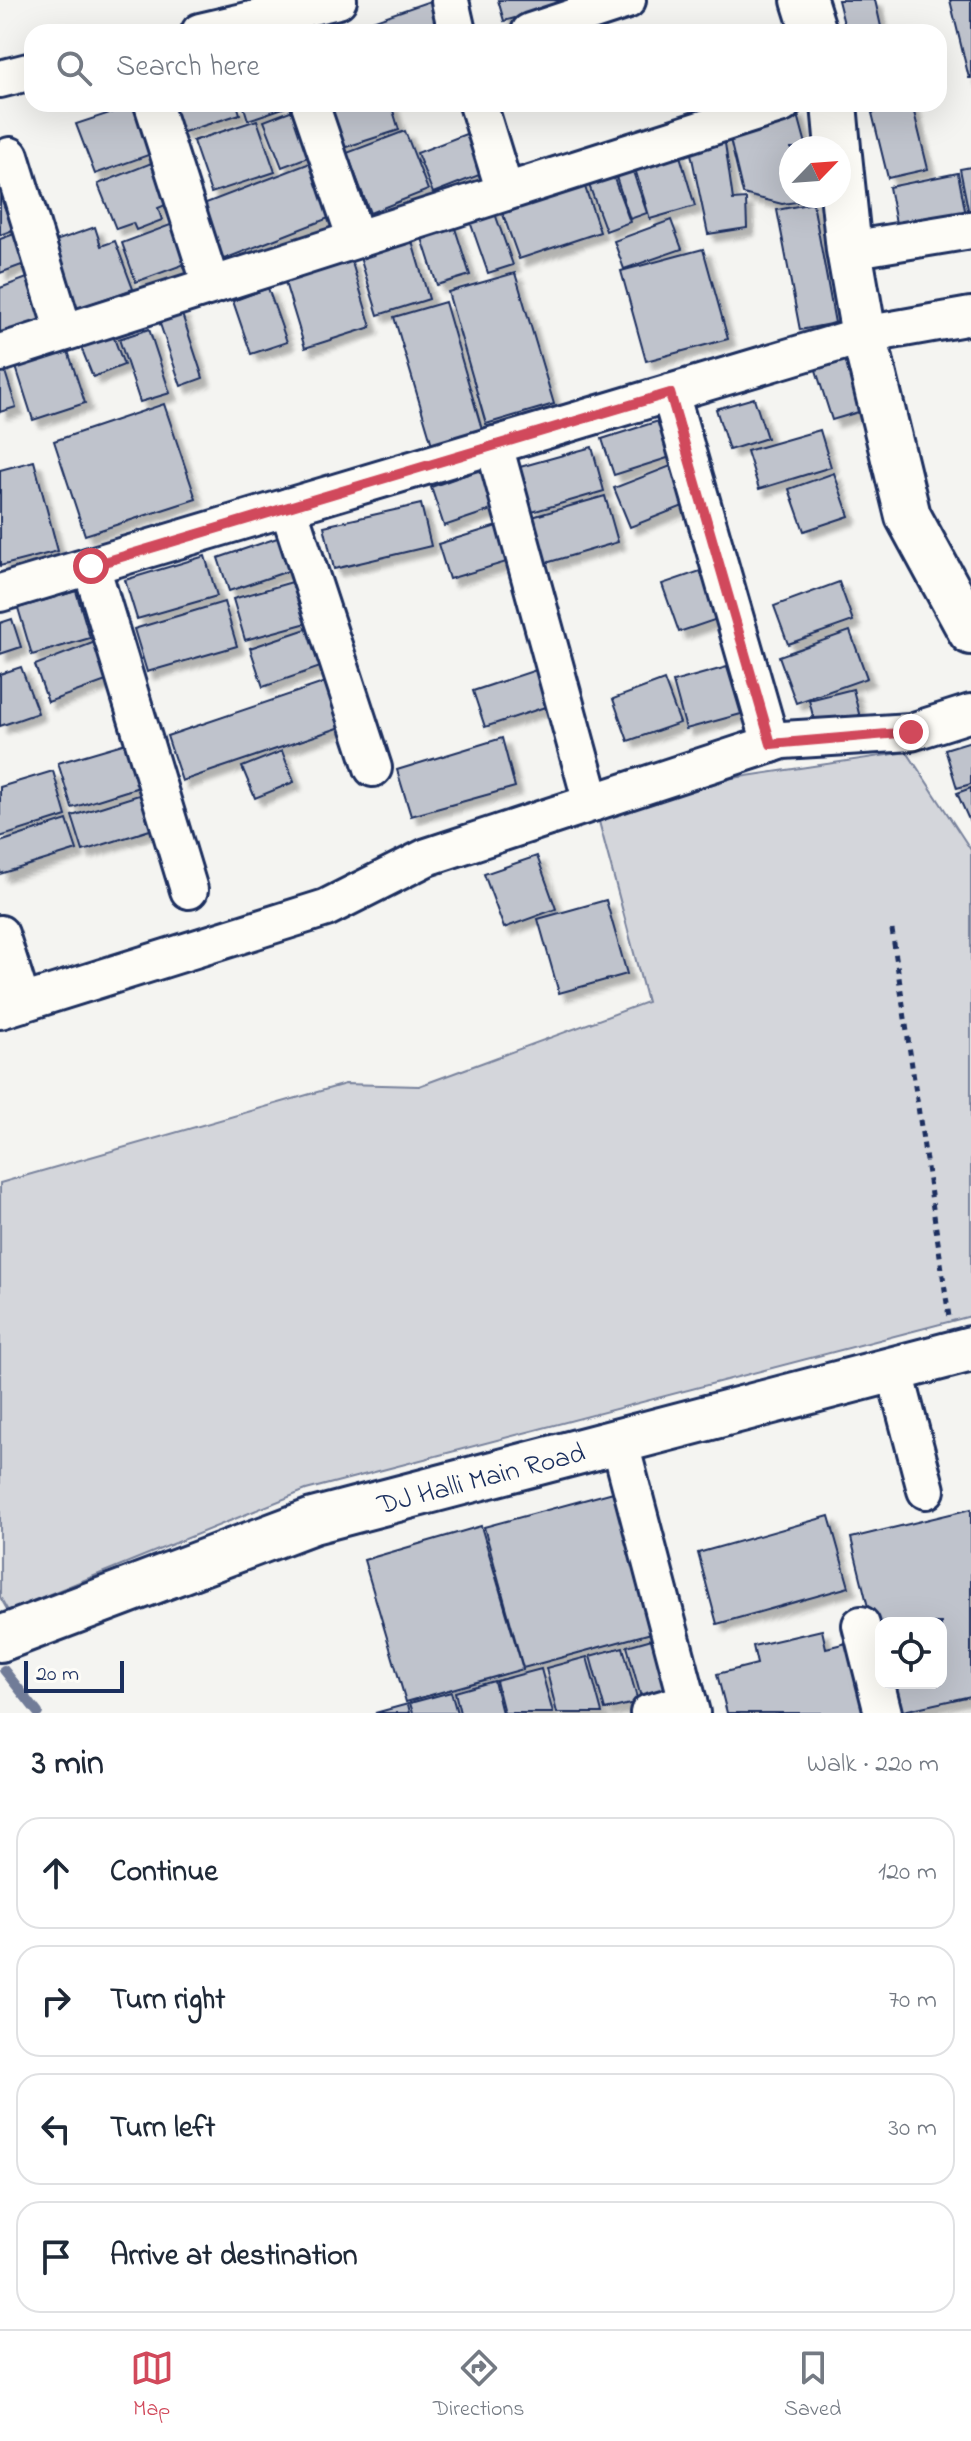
<!DOCTYPE html>
<meta charset="utf-8">
<style>
body{margin:0;font-family:"Indie Flower",sans-serif;background:#f6f6f7;color:#1f2937}
.controls{position:absolute;right:24px;bottom:24px;display:grid;overflow:hidden;border-radius:16px;box-shadow:0 8px 32px #0002}
.controls button{width:72px;height:72px;display:grid;place-items:center;padding:0;border:0;border-bottom:2px solid #e0e1e3;background:#fff;color:#1f2937;font:40px sans-serif}
.compass{position:absolute;left:779px;top:136px;width:72px;height:72px;border-radius:50%;background:#fff;box-shadow:0 8px 32px #0002;rotate:65deg}
.scale{position:absolute;left:24px;bottom:20px;width:100px;box-sizing:border-box;padding-left:8px;border:4px solid #1b2f5e;border-top:0;font-size:22px;line-height:28px;white-space:nowrap;color:#1b2f5e;-webkit-text-stroke:6px #fdfcf7;paint-order:stroke}
.stop{position:absolute;width:24px;height:24px;margin:-18px;border:6px solid #d1495b;border-radius:50%;background:#fff}
.stop.end{background:#d1495b;border-color:#fff;box-shadow:0 2px 8px #0008}
.list{margin:0;padding:0;list-style:none}
h2{display:flex;justify-content:space-between;align-items:center;height:104px;margin:0;padding:0 32px;font-size:34px}
h2 small{font-size:26px;font-weight:400;color:#747a83}
.list li{display:grid;grid-template-columns:52px 1fr auto;gap:24px;align-items:center;box-sizing:border-box;height:112px;margin:0 16px 16px;padding:0 16px;border:2px solid #e0e1e3;border-radius:24px}
.list b{display:block;font-size:30px;white-space:nowrap}
.list em{font-size:26px;font-style:normal;color:#747a83}
.icon{flex:none;width:44px;height:44px;fill:none;stroke:currentColor;stroke-width:2;stroke-linecap:round;stroke-linejoin:round}
.map{position:relative;flex:none;width:971px;height:1713px;overflow:hidden}
.search{position:absolute;background:#fff;box-shadow:0 8px 32px #0002;left:24px;right:24px;top:24px;height:88px;display:flex;align-items:center;gap:20px;box-sizing:border-box;padding:0 28px;border-radius:24px;color:#747a83;font-size:30px}
.sheet{height:616px;background:#fff}
nav{display:flex;justify-content:space-around;align-items:center;box-sizing:border-box;height:112px;border-top:2px solid #e0e1e3;background:#fff;font-size:22px;color:#747a83}
nav a{display:grid;justify-items:center;gap:4px}
nav .on{color:#d1495b}
.map>svg:first-child{display:block}
</style>
<div class="map">
<svg width="971" height="1713" viewBox="0 0 971 1713">
<defs>
<filter id="shadow"><feDropShadow dx="7" dy="7" stdDeviation="2" flood-color="#0004"/></filter>
</defs>
<rect width="100%" height="100%" fill="#f4f4f1"/>
<filter id="ink" filterUnits="userSpaceOnUse"><feTurbulence type="fractalNoise" baseFrequency=".0125" numOctaves="2"/><feDisplacementMap in="SourceGraphic" scale="16" xChannelSelector="R" yChannelSelector="G"/><feConvolveMatrix kernelMatrix="1 2 1 2 8 2 1 2 1" color-interpolation-filters="sRGB"/></filter>
<g filter="url(#ink)">
<path fill="#d4d6db" stroke="#78829c" stroke-width="2" d="M907 752 971 850V1316L306 1490 8 1611 0 1597V1183L345 1084 419 1086 647 1002 593 799Z"/>
<g fill="none" stroke-linecap="round" stroke-linejoin="round">
<path stroke="#717c98" stroke-width="10" d="M4 1670 38 1713"/>
</g>
<g fill="#bfc3cc" stroke="#1b2f5e" stroke-width="2" filter="url(#shadow)">
<path d="M433 0 444 32H376L372 21Z"/>
<path d="M498 0H577V1L504 21Z"/>
<path d="M838 0H875L882 31 846 32Z"/>
<path d="M950 0H971V78H969Z"/>
<path d="M372 25 374 32H348Z"/>
<path d="M137 104 154 153 95 174 76 124Z"/>
<path d="M171 104H237L240 114 181 133Z"/>
<path d="M243 104H295L248 120Z"/>
<path d="M346 104H391L399 130 334 151 321 112Z"/>
<path d="M912 104 928 169 888 178 872 113Z"/>
<path d="M303 106 321 152 282 167 264 121Z"/>
<path d="M797 111 807 148H791V196H819V199L782 204 743 194 728 131Z"/>
<path d="M257 120 275 172 211 193 193 141Z"/>
<path d="M476 130 492 170 433 193 417 153Z"/>
<path d="M405 131 428 190 370 213 347 153Z"/>
<path d="M724 136 733 200 746 199 747 228 708 234 689 144Z"/>
<path d="M678 149 695 206 650 219 633 162Z"/>
<path d="M159 160 175 201 158 208 162 220 136 230 133 223 116 229 98 184Z"/>
<path d="M318 160 339 214 214 263 193 208Z"/>
<path d="M630 163 647 213 630 219 613 168Z"/>
<path d="M609 165 630 222 606 231 585 174Z"/>
<path d="M971 167V219H970L960 169Z"/>
<path d="M958 173 968 226 899 239 889 187Z"/>
<path d="M582 178 600 232 519 259 500 206Z"/>
<path d="M0 195 13 230 0 235Z"/>
<path d="M813 203 835 323 800 330 777 210Z"/>
<path d="M492 205 513 265 488 273 467 213Z"/>
<path d="M671 220 682 249 624 269 614 241Z"/>
<path d="M181 221 196 260 136 282 122 243Z"/>
<path d="M453 222 470 275 437 285 420 232Z"/>
<path d="M95 227 101 246 115 241 133 289 70 311 47 244Z"/>
<path d="M20 232 30 262 0 273V239Z"/>
<path d="M410 235 429 299 378 315 358 251Z"/>
<path d="M703 249 728 339 646 361 621 271Z"/>
<path d="M351 259 371 327 305 348 284 279Z"/>
<path d="M515 273 554 404 486 424 448 292Z"/>
<path d="M27 278 43 322 0 337V288Z"/>
<path d="M268 288 287 342 251 354 233 301Z"/>
<path d="M445 302 483 433 433 448 394 317Z"/>
<path d="M181 311 203 378 181 386 158 318Z"/>
<path d="M120 326 123 334 114 338 124 365 93 377 79 342Z"/>
<path d="M149 329 170 393 140 402 119 339Z"/>
<path d="M68 351 85 403 33 420 16 367Z"/>
<path d="M848 357 865 410 832 420 815 367Z"/>
<path d="M3 365 16 407 0 412V366Z"/>
<path d="M754 398 767 438 729 450 716 409Z"/>
<path d="M164 404 196 499 85 535 54 441Z"/>
<path d="M668 418 680 454 614 475 602 439Z"/>
<path d="M820 430 831 467 759 489 747 451Z"/>
<path d="M592 447 604 491 532 512 520 467Z"/>
<path d="M34 461 58 551 0 566V470Z"/>
<path d="M681 462 696 501 630 527 614 488Z"/>
<path d="M490 466 503 506 444 526 431 487Z"/>
<path d="M834 473 849 516 804 531 789 489Z"/>
<path d="M605 496 618 542 546 563 532 517Z"/>
<path d="M421 504 431 546 334 569 324 526Z"/>
<path d="M510 522 520 558 449 579 438 544Z"/>
<path d="M289 534 300 567 229 591 218 558Z"/>
<path d="M205 556 217 596 137 619 125 580Z"/>
<path d="M712 567 729 615 679 632 662 584Z"/>
<path d="M306 578 318 620 245 640 233 599Z"/>
<path d="M839 582 853 621 788 644 774 606Z"/>
<path d="M76 591 90 638 32 655 18 608Z"/>
<path d="M224 602 237 646 147 672 134 629Z"/>
<path d="M12 619 21 647 0 654V623Z"/>
<path d="M318 625 332 663 263 687 250 648Z"/>
<path d="M850 631 867 678 796 703 779 656Z"/>
<path d="M95 642 109 680 48 702 35 665Z"/>
<path d="M21 667 38 713 0 726V674Z"/>
<path d="M727 667 741 714 686 729 673 682Z"/>
<path d="M542 668 554 704 485 727 473 691Z"/>
<path d="M332 680 347 725 182 781 167 736Z"/>
<path d="M664 680 680 723 628 741 613 699Z"/>
<path d="M853 689 861 722 817 732 809 700Z"/>
<path d="M502 738 515 787 411 816 397 770Z"/>
<path d="M971 741V784L957 788 945 749Z"/>
<path d="M126 743 139 787 72 808 58 763Z"/>
<path d="M282 751 294 782 255 798 242 767Z"/>
<path d="M53 771 66 816 0 837V787Z"/>
<path d="M971 788V819L969 820 957 793Z"/>
<path d="M142 794 153 829 83 851 72 816Z"/>
<path d="M67 820 77 850 0 874V842Z"/>
<path d="M537 856 556 909 504 928 484 874Z"/>
<path d="M606 900 627 974 559 993 538 919Z"/>
<path d="M617 1491 655 1632 523 1668 484 1527Z"/>
<path d="M971 1509V1696L894 1713 887 1683H941V1623H881V1660L851 1538Z"/>
<path d="M829 1516 849 1587 717 1624 698 1553Z"/>
<path d="M481 1526 523 1669 406 1702 364 1560Z"/>
<path d="M822 1630 826 1648 855 1641 872 1713H727L717 1674 757 1664 753 1646Z"/>
<path d="M659 1637 674 1693 642 1701 627 1646Z"/>
<path d="M623 1647 638 1702 605 1710 590 1656Z"/>
<path d="M587 1657 602 1713H557L546 1668Z"/>
<path d="M541 1669 553 1713H504L496 1681Z"/>
<path d="M494 1681 502 1713H460L455 1692Z"/>
<path d="M451 1692 457 1713H413L410 1703Z"/>
<path d="M408 1704 410 1713H375Z"/>
</g>
<g fill="none" stroke-linecap="round" stroke-linejoin="round">
<g stroke="#1b2f5e" stroke-width="42">
<g id="minor">
<path d="M450 1 457 32"/>
<path d="M200 32 338 0"/>
<path d="M530 32 627 0"/>
<path d="M0 79 32 71"/>
<path d="M153 104 211 285"/>
<path d="M310 104 356 239"/>
<path d="M478 104 505 192"/>
<path d="M10 156 64 332"/>
<path d="M849 250 971 230"/>
<path d="M0 353 782 104"/>
<path d="M670 393 771 744"/>
<path d="M494 445 592 803"/>
<path d="M288 507 373 768"/>
<path d="M91 566 189 890"/>
<path d="M0 593 864 335 971 316"/>
<path d="M0 934 22 1003"/>
<path d="M0 1010 326 908 427 857 783 740 911 732 971 713"/>
<path d="M894 1368 926 1490"/>
<path d="M619 1440 691 1713"/>
<path d="M861 1625 883 1713"/>
<path d="M649 1713 688 1702"/>
</g>
</g>
<g stroke="#1b2f5e" stroke-width="50">
<g id="tertiary">
<path d="M804 0 814 32"/>
<path d="M834 104 838 148"/>
<path d="M839 155 849 250 864 335 908 516 971 632"/>
<path id="s1" d="M0 1639 313 1521 971 1349"/>
</g>
</g>
<path stroke="#1b2f5e" stroke-width="5" stroke-dasharray="6 6" stroke-linecap="butt" d="M892 930 949 1317"/>
<use href="#minor" stroke="#fdfcf7" stroke-width="36"/>
<use href="#tertiary" stroke="#fdfcf7" stroke-width="44"/>
</g>
</g>
<g fill="none" stroke-linecap="round" stroke-linejoin="round" filter="url(#ink)">
<path stroke="#d1495b" stroke-width="10" d="M91 566 670 393 771 744 911 732"/>
</g>
<g text-anchor="middle" stroke-width="6" stroke-linejoin="round" paint-order="stroke">
<g font-size="28" fill="#1b2f5e" stroke="#fdfcf7">
<text dy="10" stroke="none"><textPath href="#s1" startOffset="508">DJ Halli Main Road</textPath></text>
</g>
</g>
</svg>
<div class="controls">
<button><svg class="icon" aria-label="locate" viewBox="0 0 24 24"><circle cx="12" cy="12" r="6"/><path d="M12 2v4M12 18v4M2 12h4M18 12h4"/></svg></button>
</div>
<svg class="compass" viewBox="-18 -18 36 36"><path d="M0-13l5 13h-10z" fill="#e53935"/><path d="M0 13l5-13h-10z" fill="#747a83"/></svg>
<div class="scale">20 m</div>
<div class="stop" style="left:91px;top:566px"></div>
<div class="stop end" style="left:911px;top:732px"></div>
<div class="search"><svg class="icon" aria-label="search" viewBox="0 0 24 24"><circle cx="10" cy="10" r="6"/><path d="M15 15l6 6"/></svg>Search here</div>
</div>
<section class="sheet">
<h2>3 min<small>Walk · 220 m</small></h2>
<ul class="list">
<li><svg class="icon" aria-label="ahead" viewBox="0 0 24 24"><path d="M12 20V5M6 11l6-6 6 6"/></svg><div><b>Continue</b></div><em>120 m</em></li>
<li><svg class="icon" aria-label="right" viewBox="0 0 24 24"><path d="M7 20v-9h11M14 6l5 5-5 5"/></svg><div><b>Turn right</b></div><em>70 m</em></li>
<li><svg class="icon" aria-label="left" viewBox="0 0 24 24"><path d="M17 20v-9H6M10 6l-5 5 5 5"/></svg><div><b>Turn left</b></div><em>30 m</em></li>
<li><svg class="icon" aria-label="arrive" viewBox="0 0 24 24"><path d="M6 21V4h12l-3 4 3 4H6"/></svg><div><b>Arrive at destination</b></div></li>
</ul>
</section>
<nav>
<a class="on"><svg class="icon" aria-label="map" viewBox="0 0 24 24"><path d="M3 6l6-2 6 2 6-2v14l-6 2-6-2-6 2zM9 4v14M15 6v14"/></svg>Map</a>
<a><svg class="icon" aria-label="directions" viewBox="0 0 24 24"><path d="M12 3l9 9-9 9-9-9zM9 14v-3h6M13 9l2 2-2 2"/></svg>Directions</a>
<a><svg class="icon" aria-label="saved" viewBox="0 0 24 24"><path d="M7 4h10v16l-5-4-5 4z"/></svg>Saved</a>
</nav>
